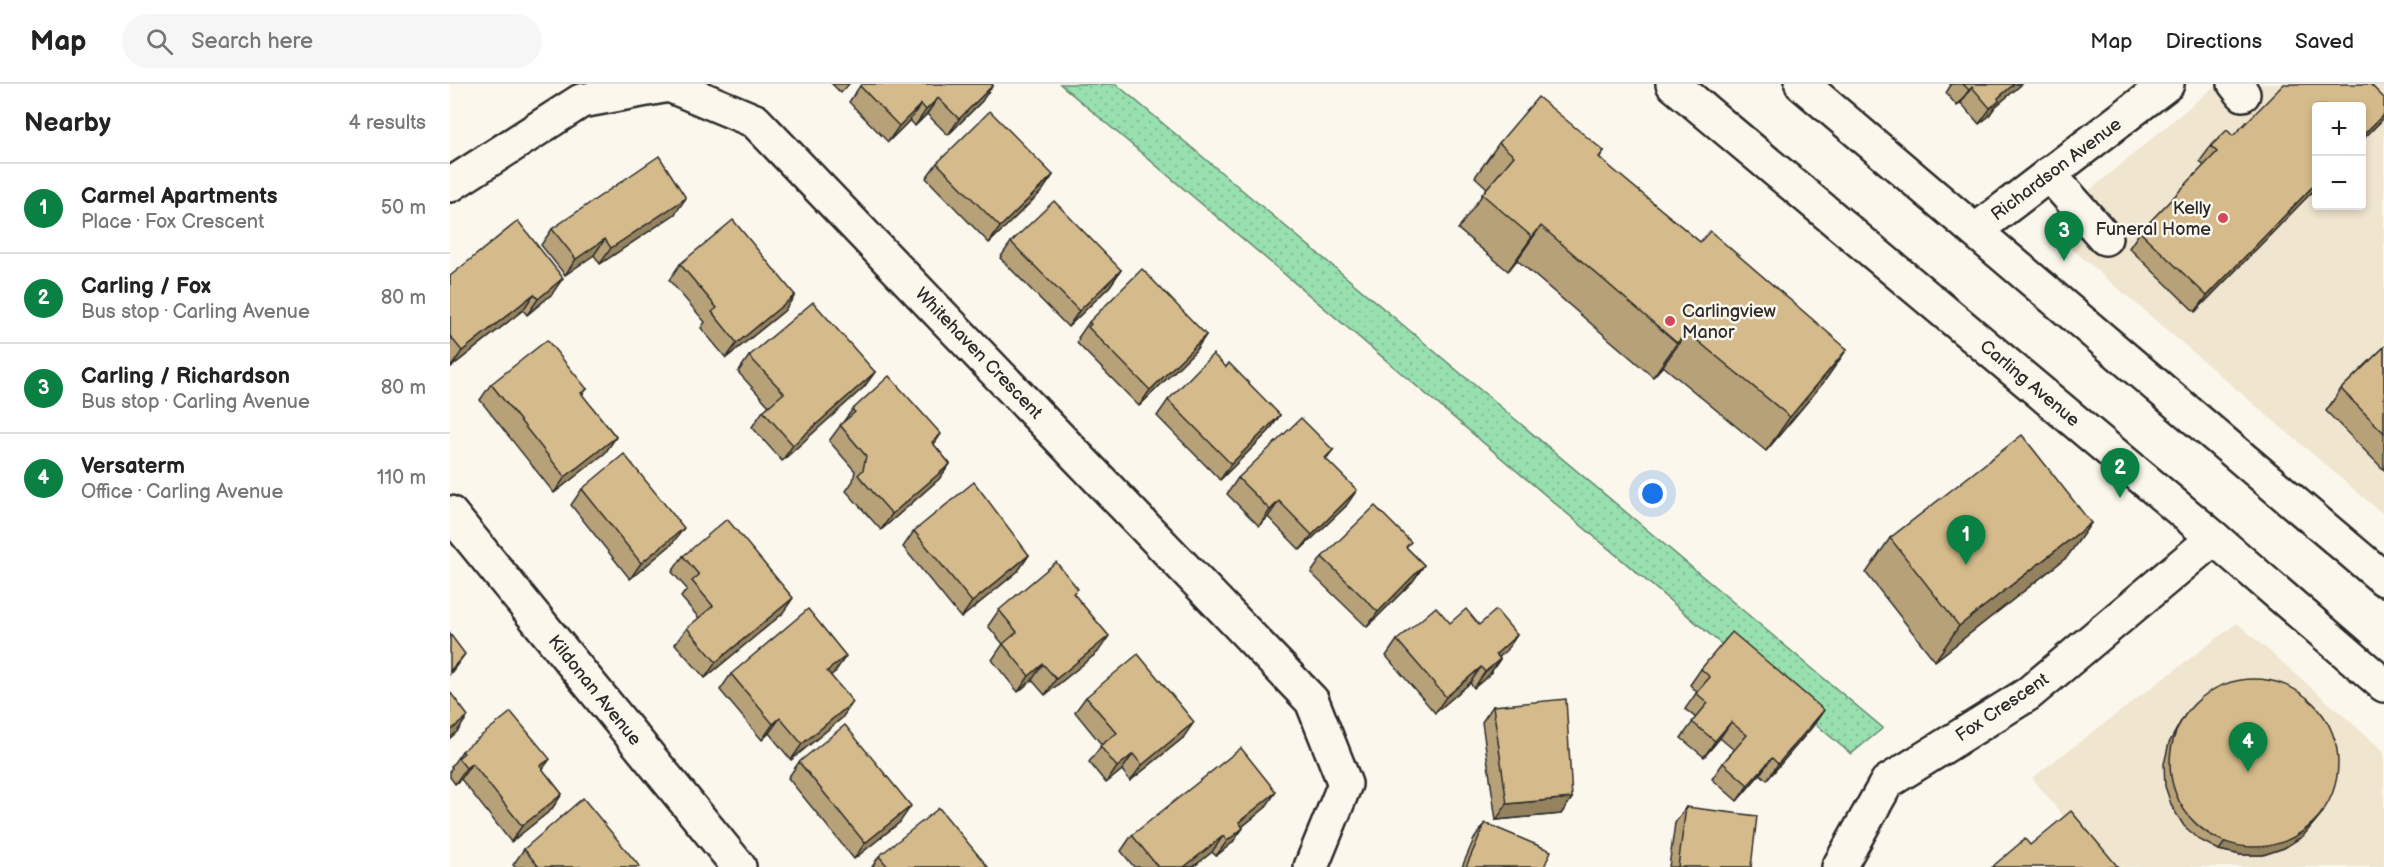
<!DOCTYPE html>
<meta charset="utf-8">
<style>
body{margin:0;font-family:"Balsamiq Sans",sans-serif;background:#f6f6f6;color:#222}
.controls{position:absolute;right:18px;top:18px;display:grid;overflow:hidden;border-radius:6px;box-shadow:0 3px 9px #0003}
.controls button{width:54px;height:54px;display:grid;place-items:center;padding:0;border:0;border-bottom:2px solid #e0e0e0;background:#fff;color:#222;font:30px sans-serif}
.you{position:absolute;left:1203px;top:410px;width:21px;height:21px;margin:-15px;border:4px solid #fff;border-radius:50%;background:#1a73e8;box-shadow:0 0 0 9px #1a73e833}
.badge{display:grid;place-items:center;width:39px;height:39px;border-radius:50%;background:#0b8043;color:#fff;font-size:20px;font-weight:700}
.pin{position:absolute;translate:-50% -50px;filter:drop-shadow(0 2px 3px #0008)}
.pin::after{content:'';position:absolute;top:32px;width:21px;height:18px;background:inherit;clip-path:polygon(0 0,100% 0,50% 100%)}
.list{margin:0;padding:0;list-style:none}
h2{display:flex;justify-content:space-between;align-items:center;height:78px;margin:0;padding:0 24px;font-size:26px}
h2 small{font-size:20px;font-weight:400;color:#767676}
.list li{display:grid;grid-template-columns:39px 1fr auto;gap:18px;align-items:center;box-sizing:border-box;height:90px;padding:0 24px;border-top:2px solid #e0e0e0}
.list b{display:block;font-size:22px;white-space:nowrap}
.list p{margin:0;font-size:20px;white-space:nowrap;color:#767676}
.list em{font-size:20px;font-style:normal;color:#767676}
.icon{flex:none;width:33px;height:33px;fill:none;stroke:currentColor;stroke-width:2;stroke-linecap:round;stroke-linejoin:round}
.map{position:relative;flex:none;width:1934px;height:783px;overflow:hidden}
header{display:flex;align-items:center;gap:36px;box-sizing:border-box;height:84px;padding:0 30px;background:#fff;border-bottom:2px solid #e0e0e0}
header strong{font-size:28px}
nav{display:flex;gap:33px;margin-inline-start:auto;font-size:21px}
.search{width:420px;height:54px;background:#f6f6f6;display:flex;align-items:center;gap:15px;box-sizing:border-box;padding:0 21px;border-radius:33px;color:#767676;font-size:22px}
main{display:flex}
aside{flex:1;background:#fff}
.map>svg:first-child{display:block}
</style>
<header>
<strong>Map</strong>
<div class="search"><svg class="icon" aria-label="search" viewBox="0 0 24 24"><circle cx="10" cy="10" r="6"/><path d="M15 15l6 6"/></svg>Search here</div>
<nav><a>Map</a><a>Directions</a><a>Saved</a></nav>
</header>
<main>
<aside>
<h2>Nearby<small>4 results</small></h2>
<ul class="list">
<li><span class="badge">1</span><div><b>Carmel Apartments</b><p>Place · Fox Crescent</p></div><em>50 m</em></li>
<li><span class="badge">2</span><div><b>Carling / Fox</b><p>Bus stop · Carling Avenue</p></div><em>80 m</em></li>
<li><span class="badge">3</span><div><b>Carling / Richardson</b><p>Bus stop · Carling Avenue</p></div><em>80 m</em></li>
<li><span class="badge">4</span><div><b>Versaterm</b><p>Office · Carling Avenue</p></div><em>110 m</em></li>
</ul>
</aside>
<div class="map">
<svg width="1934" height="783" viewBox="0 0 1934 783">
<defs>
<pattern id="grass-dots" width="8" height="8" patternUnits="userSpaceOnUse" patternTransform="scale(1.5)"><rect width="8" height="8" fill="#98e0af"/><path d="M2 2h.1M6 6h.1" fill="none" stroke="#83c097" stroke-width="1.8" stroke-linecap="round"/></pattern>
</defs>
<rect width="100%" height="100%" fill="#fbf7ec"/>
<filter id="ink" filterUnits="userSpaceOnUse"><feTurbulence type="fractalNoise" baseFrequency=".0167" numOctaves="2"/><feDisplacementMap in="SourceGraphic" scale="12" xChannelSelector="R" yChannelSelector="G"/><feConvolveMatrix kernelMatrix="1 2 1 2 8 2 1 2 1" color-interpolation-filters="sRGB"/></filter>
<g filter="url(#ink)">
<g fill="#f0e5cf" fill-rule="evenodd">
<path d="M1767 0H1934V431L1596 143ZM1866 22H1912V122H1866Z"/>
<path d="M1787 539 1934 667V783H1655L1582 694Z"/>
</g>
<path fill="url(#grass-dots)" stroke="#62866d" stroke-width="1.5" d="M610 0H666L1433 644 1401 670Z"/>
<g fill="none" stroke-linecap="round" stroke-linejoin="round">
<g stroke="#2b2b2b" stroke-width="38">
<g id="minor">
<path d="M1785 0 1793 10"/>
<path d="M1599 90 1655 154"/>
<path d="M0 101 131 17 219 1 305 37 862 617 895 700 861 783"/>
<path d="M1525 147 1717 0"/>
<path d="M0 429 289 783"/>
<path d="M1389 783 1437 698 1578 610 1764 454"/>
</g>
</g>
<g stroke="#2b2b2b" stroke-width="38">
<g id="major">
<path d="M1223 0 1764 454 1934 601"/>
<path d="M1352 0 1934 495"/>
</g>
</g>
<use href="#minor" stroke="#fbf7ec" stroke-width="33"/>
<use href="#major" stroke="#fbf7ec" stroke-width="33"/>
</g>
<g fill="#b7a178" stroke="#2b2b2b" stroke-width="1.5">
<path d="M382 0H399L391 9Z"/>
<path d="M1500 0H1572L1545 23 1538 33 1529 40 1511 19 1507 22 1496 9 1501 1Z"/>
<path d="M410 2 532 17 498 51 477 30 465 42 460 36 438 58 399 18Z"/>
<path d="M1931 37 1745 228 1679 164 1690 148 1754 82 1750 77 1761 62 1783 52Z"/>
<path d="M1049 59 1154 67 1149 74 1250 158 1397 265 1373 299 1316 367 1213 282 1203 293 1067 176 1058 187 1008 145 1037 104 1025 93Z"/>
<path d="M487 79 603 91 592 107 539 159 476 94Z"/>
<path d="M225 130 150 180 144 171 115 191 91 161 102 145Z"/>
<path d="M561 158 671 186 660 202 618 243 550 174Z"/>
<path d="M230 180 345 211 334 227 276 274 251 244 255 238 219 196Z"/>
<path d="M0 192 102 210 77 231 73 226 1 283 0 281Z"/>
<path d="M639 238 756 251 745 267 689 322 627 259 629 255 628 254Z"/>
<path d="M1934 263V386L1876 327 1891 305Z"/>
<path d="M299 272 425 288 414 303 332 377 302 343 313 327 319 322 288 288Z"/>
<path d="M776 283 830 331 819 347 770 396 707 332 718 316Z"/>
<path d="M41 300 137 305 132 311 166 353 155 369 104 409 30 316Z"/>
<path d="M402 326 484 361 500 380 489 395 431 446 396 407 403 397 405 387 379 357Z"/>
<path d="M883 366 876 375 896 422 850 466 818 433 809 442 777 410 788 394Z"/>
<path d="M132 405 222 460 180 495 121 421Z"/>
<path d="M1641 439 1617 473 1485 577 1416 489 1440 454Z"/>
<path d="M464 447 579 471 568 487 511 534 453 463Z"/>
<path d="M957 464 974 481 963 497 917 543 861 489 872 473Z"/>
<path d="M233 472 332 530 255 594 225 560 237 544 249 534 231 513 237 505 222 488Z"/>
<path d="M624 510 648 568 595 611 582 596 568 608 542 576 553 560 538 542 549 526Z"/>
<path d="M1000 539 1029 541 1067 551 1056 567 1049 573 1050 575 1039 591 1024 604 1020 599 985 629 936 572 947 556Z"/>
<path d="M1251 585 1363 642 1317 696 1310 690 1287 717 1262 695 1273 679 1284 666 1270 654 1254 673 1231 654 1246 634 1235 625 1247 608 1240 601Z"/>
<path d="M385 588 381 591 392 634 341 676 319 649 312 656 270 606 281 590Z"/>
<path d="M636 613 733 654 680 697 672 686 656 699 639 678 652 661 625 628Z"/>
<path d="M1043 622 1122 714 1111 730 1046 736 1032 638Z"/>
<path d="M1735 631 1873 728 1853 752 1834 764 1813 771H1791L1769 766 1750 756 1734 742 1722 723 1715 702 1714 680 1719 659 1730 639Z"/>
<path d="M12 667 92 685 112 710 101 726 61 758 11 695 5 700 0 693V686L2 684 1 683Z"/>
<path d="M349 678 450 738 404 775 338 694Z"/>
<path d="M1236 723 1301 783H1219L1225 739Z"/>
<path d="M815 724 792 743 793 744 782 759 766 772 762 768 743 783H684L671 767 682 751Z"/>
<path d="M1035 739 1094 783H1012L1024 755Z"/>
<path d="M74 765 190 783H65L63 781Z"/>
<path d="M429 772 538 783H422Z"/>
</g>
<g fill="#958361" stroke="#2b2b2b" stroke-width="1.5">
<path d="M1564 0H1572L1545 23 1538 33 1529 40 1548 14Z"/>
<path d="M543 1 532 17 498 51 509 35Z"/>
<path d="M1522 3 1511 19 1507 22 1519 6Z"/>
<path d="M488 14 477 30 465 42 476 26Z"/>
<path d="M471 20 460 36 438 58 449 42Z"/>
<path d="M1934 30V33L1931 37 1911 57V53Z"/>
<path d="M603 91 592 107 539 159 550 143Z"/>
<path d="M1866 99V104L1745 228 1757 212Z"/>
<path d="M236 114 225 130 150 180 161 164Z"/>
<path d="M1091 142 1067 176 1058 187 1082 153Z"/>
<path d="M155 155 144 171 115 191 126 175Z"/>
<path d="M671 186 660 202 618 243 629 227Z"/>
<path d="M113 194 102 210 77 231 88 215Z"/>
<path d="M84 210 73 226 1 283 12 267Z"/>
<path d="M345 211 334 227 276 274 287 259Z"/>
<path d="M1237 248 1213 282 1203 293 1227 259Z"/>
<path d="M756 251 745 267 689 322 700 306Z"/>
<path d="M1397 265 1373 299 1316 367 1340 333Z"/>
<path d="M425 288 414 303 332 377 343 361Z"/>
<path d="M830 331 819 347 770 396 781 380Z"/>
<path d="M491 350 480 366 482 358Z"/>
<path d="M166 353 155 369 104 409 115 393Z"/>
<path d="M500 380 489 395 431 446 442 430Z"/>
<path d="M907 406 896 422 850 466 862 451Z"/>
<path d="M829 417 818 433 809 442 820 426Z"/>
<path d="M1641 439 1617 473 1485 577 1509 542Z"/>
<path d="M234 444 222 460 180 495 191 479Z"/>
<path d="M579 471 568 487 511 534 522 518Z"/>
<path d="M974 481 963 497 917 543 928 528Z"/>
<path d="M343 514 332 530 255 594 266 578Z"/>
<path d="M1067 551 1056 567 1035 586 1046 570Z"/>
<path d="M659 552 648 568 595 611 606 595Z"/>
<path d="M15 570 4 585 0 590V587Z"/>
<path d="M396 572 385 588 366 603 377 587Z"/>
<path d="M1050 575 1039 591 1024 604 1035 588Z"/>
<path d="M593 580 582 596 568 608 579 592Z"/>
<path d="M1031 583 1020 599 985 629 996 613Z"/>
<path d="M403 618 392 634 341 676 352 660Z"/>
<path d="M1374 626 1363 642 1317 696 1328 680Z"/>
<path d="M18 632 7 648 0 654V647Z"/>
<path d="M330 634 319 649 312 656 323 640Z"/>
<path d="M744 638 733 654 680 697 692 681Z"/>
<path d="M1281 638 1270 654 1254 673 1265 657Z"/>
<path d="M683 670 672 686 656 699 667 683Z"/>
<path d="M1322 674 1310 690 1287 717 1298 701Z"/>
<path d="M100 675 89 690 90 682Z"/>
<path d="M22 679 11 695 5 700 16 684Z"/>
<path d="M826 708 815 724 778 754 789 738Z"/>
<path d="M112 710 101 726 61 758 72 742Z"/>
<path d="M1122 714 1111 730 1046 736 1057 720Z"/>
<path d="M461 722 450 738 404 775 415 759Z"/>
<path d="M1873 728 1853 752 1834 764 1813 771H1791L1769 766 1775 758Z"/>
<path d="M793 744 782 759 766 772 777 757Z"/>
<path d="M773 752 762 768 743 783H734Z"/>
</g>
<g fill="#d5bb8b" stroke="#2b2b2b" stroke-width="1.5">
<path d="M413 0H542L543 1 509 35 488 14 476 26 471 20 449 42 410 2Z"/>
<path d="M1513 0H1564L1548 14 1549 17 1540 24 1522 3 1519 6Z"/>
<path d="M1834 0H1920L1934 14V30L1911 53V22H1866V99L1757 212 1690 148 1767 68 1761 62 1777 46 1783 52Z"/>
<path d="M1088 13 1154 67 1149 73 1153 77 1250 158 1260 147 1397 265 1340 333 1237 248 1227 259 1091 142 1082 153 1032 110 1064 72 1049 59Z"/>
<path d="M540 27 603 91 550 143 487 79Z"/>
<path d="M209 72 236 114 161 164 155 155 126 175 102 145Z"/>
<path d="M604 117 671 186 629 227 561 158Z"/>
<path d="M283 136 345 211 287 259 262 228 267 224 230 180Z"/>
<path d="M68 137 113 194 88 215 84 210 12 267 0 252V192Z"/>
<path d="M692 185 756 251 700 306 638 243 641 240 639 238Z"/>
<path d="M363 218 425 288 343 361 313 327 334 309 299 272Z"/>
<path d="M97 256 137 305 131 309 166 353 115 393 41 300Z"/>
<path d="M1934 263V349L1891 305Z"/>
<path d="M763 270 776 283 779 279 830 331 781 380 718 316Z"/>
<path d="M439 292 491 350 482 358 500 380 442 430 408 391 413 386 416 372 390 341 405 328 402 326Z"/>
<path d="M851 334 883 366 875 374 907 406 862 451 829 417 820 426 788 394Z"/>
<path d="M1572 351 1641 439 1509 542 1440 454Z"/>
<path d="M174 370 234 444 191 479 132 405Z"/>
<path d="M524 398 579 471 522 518 464 447Z"/>
<path d="M925 422 961 458 956 463 974 481 928 528 872 473Z"/>
<path d="M277 435 343 514 266 578 237 544 263 522 242 497 249 491 233 472Z"/>
<path d="M606 478 628 505 623 509 659 552 606 595 593 580 579 592 553 560 567 548 549 526Z"/>
<path d="M986 523 1000 539 1016 525 1029 541 1046 526 1067 551 1046 570 1050 575 1035 588 1031 583 996 613 947 556Z"/>
<path d="M358 525 396 572 377 587 403 618 352 660 330 634 323 640 281 590Z"/>
<path d="M1282 548 1374 626 1328 680 1322 674 1298 701 1273 679 1297 651 1281 638 1265 657 1242 638 1258 619 1246 609 1260 593 1251 585Z"/>
<path d="M0 550 15 570 0 587Z"/>
<path d="M688 570 744 638 692 681 683 670 667 683 650 662 667 649 636 613Z"/>
<circle cx="1804" cy="679" r="84"/>
<path d="M0 608 18 632 0 647Z"/>
<path d="M1116 615 1122 714 1057 720 1043 622Z"/>
<path d="M61 628 100 675 90 682 112 710 72 742 22 679 16 684 8 674 14 669 12 667Z"/>
<path d="M395 641 461 722 415 759 349 678Z"/>
<path d="M791 664 826 708 789 738 793 744 777 757 773 752 734 783H708L682 751Z"/>
<path d="M133 714 190 783H89L74 765Z"/>
<path d="M1236 723 1307 732 1301 783H1228Z"/>
<path d="M489 724 538 783H438L429 772Z"/>
<path d="M1621 727 1668 783H1542L1575 755 1580 761Z"/>
<path d="M1035 739 1101 767 1094 783H1016Z"/>
</g>
</g>
<g fill="#d1495b" stroke="#fbf7ec" stroke-width="2">
<circle cx="1773" cy="134" r="6"/>
<circle cx="1220" cy="237" r="6"/>
</g>
<g text-anchor="middle" stroke-width="5" stroke-linejoin="round" paint-order="stroke">
<g font-size="18" fill="#2b2b2b" stroke="#fbf7ec">
<text transform="translate(1606 85) rotate(-37)" y="6">Richardson Avenue</text>
<text transform="translate(529 269) rotate(46)" y="6">Whitehaven Crescent</text>
<text transform="translate(1580 299) rotate(40)" y="6">Carling Avenue</text>
<text transform="translate(145 606) rotate(51)" y="6">Kildonan Avenue</text>
<text transform="translate(1552 623) rotate(-34)" y="6">Fox Crescent</text>
</g>
<g font-size="18" fill="#2b2b2b" stroke="#fbf7ec" text-anchor="end">
<text x="1761" y="130">Kelly<tspan x="1761" dy="21">Funeral Home</tspan></text>
<text x="1232" y="233" text-anchor="start">Carlingview<tspan x="1232" dy="21">Manor</tspan></text>
</g>
</g>
</svg>
<div class="controls">
<button>+</button>
<button>−</button>
</div>
<div class="you"></div>
<div class="pin badge" style="left:1516px;top:481px">1</div>
<div class="pin badge" style="left:1670px;top:414px">2</div>
<div class="pin badge" style="left:1614px;top:177px">3</div>
<div class="pin badge" style="left:1798px;top:688px">4</div>
</div>
</main>
